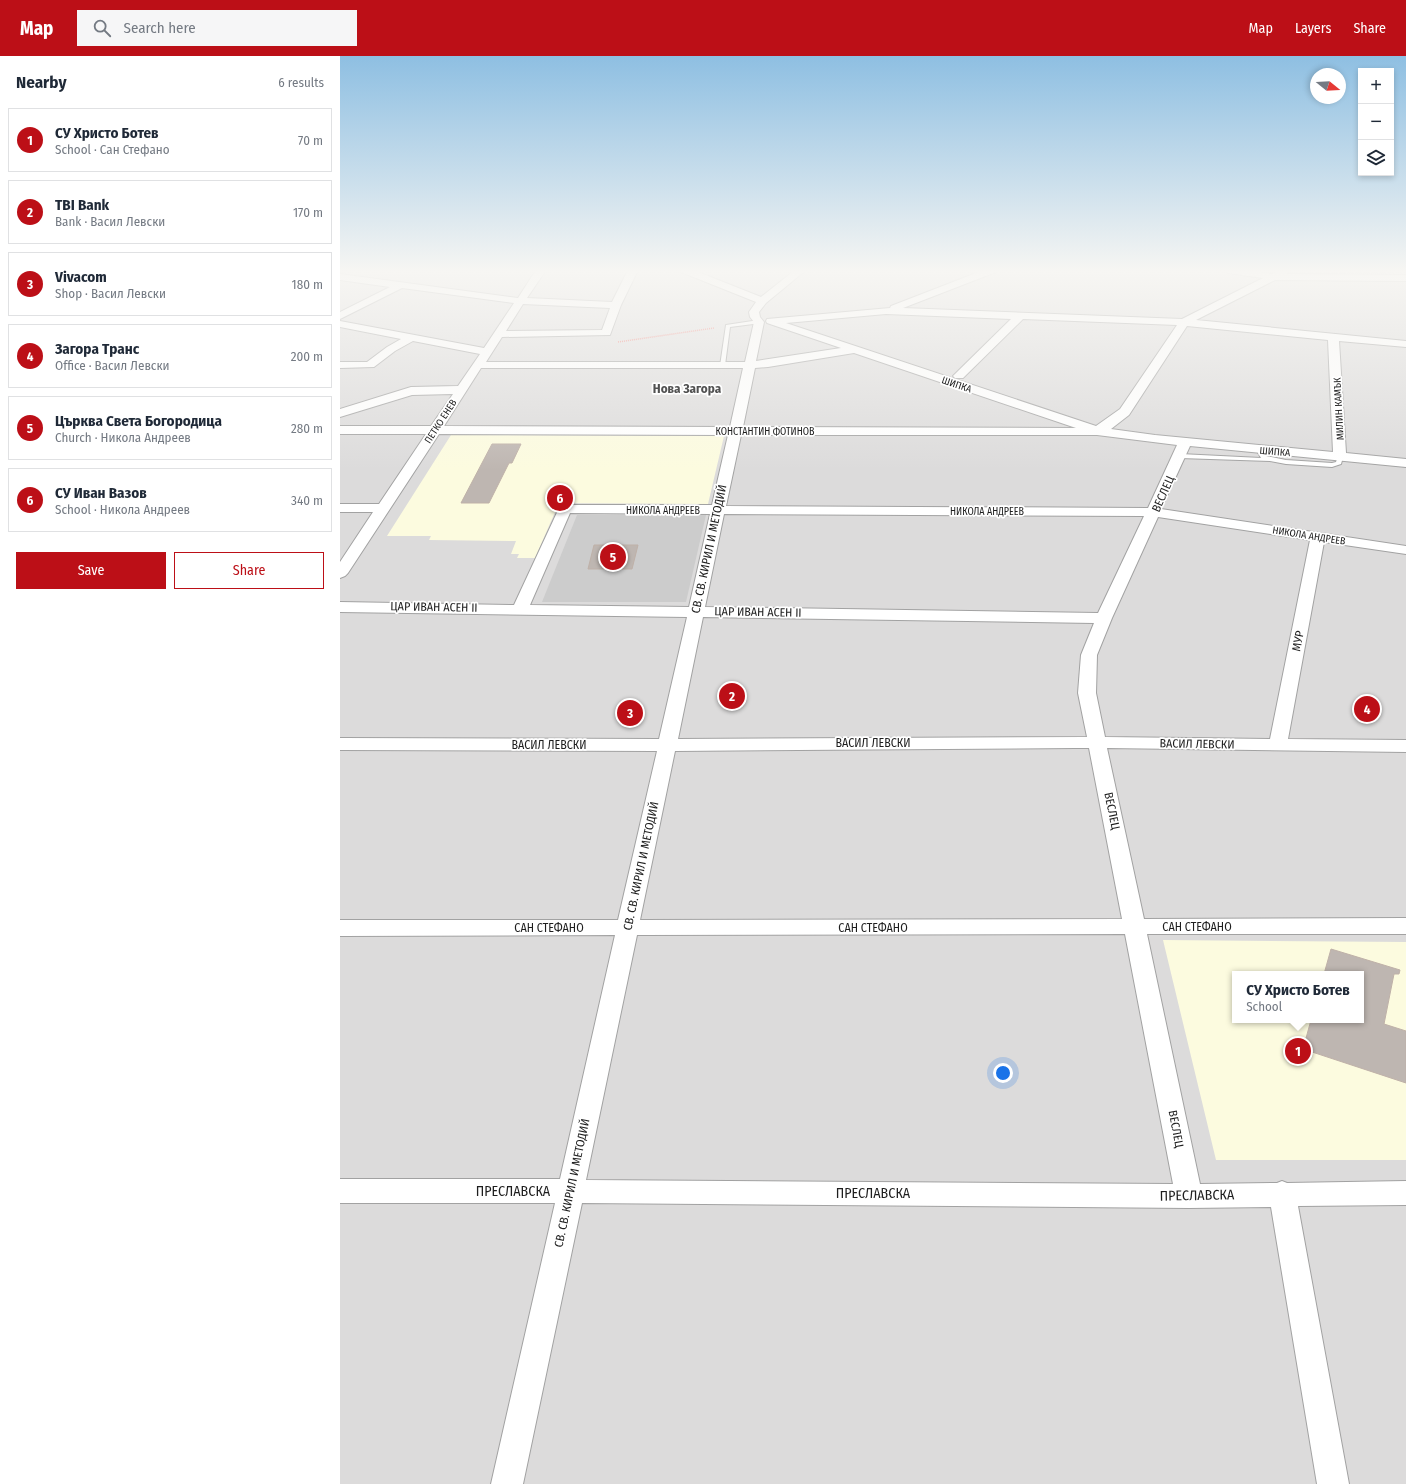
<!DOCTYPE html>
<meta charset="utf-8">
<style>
body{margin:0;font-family:"Fira Sans Condensed",sans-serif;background:#f6f6f7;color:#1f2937}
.controls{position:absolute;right:12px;top:12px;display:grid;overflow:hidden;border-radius:0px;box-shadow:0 2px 6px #0003}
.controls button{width:36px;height:36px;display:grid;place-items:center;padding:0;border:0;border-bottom:1px solid #e0e1e3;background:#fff;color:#1f2937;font:20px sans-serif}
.compass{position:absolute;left:970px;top:12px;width:36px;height:36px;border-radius:50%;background:#fff;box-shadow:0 2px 6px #0003;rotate:108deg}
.you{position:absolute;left:663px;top:1017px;width:14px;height:14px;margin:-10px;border:3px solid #fff;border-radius:50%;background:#1a73e8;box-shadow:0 0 0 6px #1a73e833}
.badge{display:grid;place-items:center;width:26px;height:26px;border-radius:50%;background:#bc0f17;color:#fff;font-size:13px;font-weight:700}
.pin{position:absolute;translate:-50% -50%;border:2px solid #fff;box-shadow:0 1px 4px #0006}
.popup{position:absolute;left:892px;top:915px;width:132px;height:52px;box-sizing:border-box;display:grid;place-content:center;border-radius:0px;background:#fff;filter:drop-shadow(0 1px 3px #0005);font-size:13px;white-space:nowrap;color:#747a83}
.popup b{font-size:15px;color:#1f2937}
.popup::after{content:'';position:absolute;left:50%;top:100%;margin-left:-8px;border:8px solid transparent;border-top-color:#fff}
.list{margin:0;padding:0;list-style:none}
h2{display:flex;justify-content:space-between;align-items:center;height:52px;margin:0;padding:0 16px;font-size:17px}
h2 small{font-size:13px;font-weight:400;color:#747a83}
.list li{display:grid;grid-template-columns:26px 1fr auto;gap:12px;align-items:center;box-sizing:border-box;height:64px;margin:0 8px 8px;padding:0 8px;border:1px solid #e0e1e3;border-radius:0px}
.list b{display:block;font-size:15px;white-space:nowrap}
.list p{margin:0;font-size:13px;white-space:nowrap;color:#747a83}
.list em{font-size:13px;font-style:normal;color:#747a83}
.actions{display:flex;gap:8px;padding:12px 16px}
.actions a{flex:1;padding:9px 0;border:1px solid #bc0f17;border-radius:0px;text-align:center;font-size:14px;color:#bc0f17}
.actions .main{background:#bc0f17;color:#fff}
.icon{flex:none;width:22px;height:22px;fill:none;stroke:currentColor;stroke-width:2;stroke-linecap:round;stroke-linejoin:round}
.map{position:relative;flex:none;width:1066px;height:1428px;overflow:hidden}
header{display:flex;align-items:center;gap:24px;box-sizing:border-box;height:56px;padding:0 20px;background:#bc0f17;color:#fff}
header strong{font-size:19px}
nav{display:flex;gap:22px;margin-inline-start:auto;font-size:14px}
.search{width:280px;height:36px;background:#f6f6f7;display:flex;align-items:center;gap:10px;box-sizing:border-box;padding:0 14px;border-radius:0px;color:#747a83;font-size:15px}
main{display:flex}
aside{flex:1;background:#fff}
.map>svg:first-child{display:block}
</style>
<header>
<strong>Map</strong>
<div class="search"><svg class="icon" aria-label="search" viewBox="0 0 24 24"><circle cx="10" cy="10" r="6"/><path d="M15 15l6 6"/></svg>Search here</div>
<nav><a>Map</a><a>Layers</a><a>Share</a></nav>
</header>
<main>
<aside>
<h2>Nearby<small>6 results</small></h2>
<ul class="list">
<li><span class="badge">1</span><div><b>СУ Христо Ботев</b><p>School · Сан Стефано</p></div><em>70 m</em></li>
<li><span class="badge">2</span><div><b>TBI Bank</b><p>Bank · Васил Левски</p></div><em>170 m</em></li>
<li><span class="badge">3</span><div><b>Vivacom</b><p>Shop · Васил Левски</p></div><em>180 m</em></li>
<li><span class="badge">4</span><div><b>Загора Транс</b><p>Office · Васил Левски</p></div><em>200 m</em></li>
<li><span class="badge">5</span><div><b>Църква Света Богородица</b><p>Church · Никола Андреев</p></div><em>280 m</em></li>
<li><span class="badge">6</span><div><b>СУ Иван Вазов</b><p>School · Никола Андреев</p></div><em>340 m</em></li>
</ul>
<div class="actions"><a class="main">Save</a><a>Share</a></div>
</aside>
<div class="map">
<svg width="1066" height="1428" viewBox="0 0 1066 1428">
<rect width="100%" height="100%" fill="#eeeae5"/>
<path fill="#dcdbdb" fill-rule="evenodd" d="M0 214H1066V1428H0ZM895 918H1021V964H895Z"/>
<g fill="#fcfbdf" fill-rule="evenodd">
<path d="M111 379 384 380 368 448 219 447 195 502H177L179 498H171L176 485 89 484 91 480H47Z"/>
<path d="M823 884 1066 886V1104H876ZM895 918H1021V964H895Z"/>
</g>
<path fill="#ccc" d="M237 459H366L346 546H202Z"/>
<g fill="#beb6b1" stroke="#bfb1a8">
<path d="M152 388H181L172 407H169L149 447H121Z"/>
<path d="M254 489H298L292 513H248Z"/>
<path d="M991 893 1060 914 1059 918H1054L1044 968 1066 975V1027L963 993 971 964H1021V918H984Z"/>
</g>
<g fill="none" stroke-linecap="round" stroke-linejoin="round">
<g stroke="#a2a2a2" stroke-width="2">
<g id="lane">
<path d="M419 264 422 266 421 267 390 271 385 309 380 310 386 269Z"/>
<path d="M919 391 921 392 926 400 946 404 992 407 996 406 998 400 1003 401 1001 408 992 411 946 408 930 405 840 402 837 400 840 398 921 402 916 393Z"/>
</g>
</g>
<g stroke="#a2a2a2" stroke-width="2">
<path id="street" d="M196 214H206L187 242 272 246 288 214H298L281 249 270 279 162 281 146 306H405L414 266 410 261 409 256 416 246 341 216 339 214H353L421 241 455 214H466L426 247 419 256 420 261 424 266 416 305 501 292 427 267 426 265 427 263 550 252 551 250 644 214H658L656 216 563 252 842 263 923 222 888 217 883 214H909L932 218 939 214H952L946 218 1066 219V225L935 224 856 264 1066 285V291L999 285 1006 397 1066 403V411L850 390 821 453 1066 490V498L984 486 948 683 1066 684V696L767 692 804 863 1066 862V878H807L860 1128 937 1127 942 1125 947 1127 1066 1125V1149L958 1150 1009 1428H977L931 1151 849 1152 242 1147 183 1428H151L215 1147H0V1123H220L275 879 0 880V864H278L317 695 0 694V682L319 683 347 561 0 556V546L174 549 220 450 225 449H372L388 379 99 378 8 517 5 520 0 522V506L33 456H0V448H39L86 378H0V370H91L113 338 72 339 0 361V353L71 331 118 330 140 298 73 285 55 295 34 311 0 312V306H27L47 291 61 283 0 271V265L144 292 174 247 62 232 0 263V256L50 231 0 224V218L178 242ZM183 248 270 252 262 274 166 275ZM546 258 671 263 615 318 613 320 615 322H623L683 263 837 269 780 353 756 370 446 267ZM847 270 988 284 993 396 815 379 771 373 789 359ZM514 297 736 372 403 371 415 312 428 311ZM141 312H403L390 371 104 370ZM401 379H757L837 389 808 452 386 450ZM230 457 370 458 349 551 190 549ZM384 458 804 460 758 557 365 551ZM818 461 970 484 930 683 765 681 756 637 757 599 772 562ZM363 561 754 567 741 599 738 637 747 681 338 683ZM735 692H749L782 863 300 864 335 695ZM785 878 833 1128 246 1124 297 879Z"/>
</g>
<path stroke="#ef7c75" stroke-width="1.5" stroke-dasharray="1 1" stroke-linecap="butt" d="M278 286 374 272"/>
<use href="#lane" fill="#fff" fill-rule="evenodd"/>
<use href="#street" fill="#fff" fill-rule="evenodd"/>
</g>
<linearGradient id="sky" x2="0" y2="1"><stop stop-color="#8ebfe2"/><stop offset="0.52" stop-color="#f7f6f3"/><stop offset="1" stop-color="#f7f6f3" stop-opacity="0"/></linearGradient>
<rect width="1066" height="414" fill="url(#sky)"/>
<g text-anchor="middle" stroke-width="3.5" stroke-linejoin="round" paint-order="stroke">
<g font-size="10" fill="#1e1e1e" stroke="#fff">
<text transform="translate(617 328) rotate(19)" y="4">ШИПКА</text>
<text transform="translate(998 353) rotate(-93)" y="4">МИЛИН КАМЪК</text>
<text transform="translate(100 365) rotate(-57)" y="4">ПЕТКО ЕНЕВ</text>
<text x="425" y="379">КОНСТАНТИН ФОТИНОВ</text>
<text transform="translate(935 395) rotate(5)" y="4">ШИПКА</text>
<text x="323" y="458">НИКОЛА АНДРЕЕВ</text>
<text x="647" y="459">НИКОЛА АНДРЕЕВ</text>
<text transform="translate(969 479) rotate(9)" y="4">НИКОЛА АНДРЕЕВ</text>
</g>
<g font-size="12" fill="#1e1e1e" stroke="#fff">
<text transform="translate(823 438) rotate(-66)" y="4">ВЕСЛЕЦ</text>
<text transform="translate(369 493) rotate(-78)" y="4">СВ. СВ. КИРИЛ И МЕТОДИЙ</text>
<text transform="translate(94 551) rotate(1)" y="4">ЦАР ИВАН АСЕН II</text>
<text transform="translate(418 556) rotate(1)" y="4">ЦАР ИВАН АСЕН II</text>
<text transform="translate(958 585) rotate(-79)" y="4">МУР</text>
<text x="533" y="691">ВАСИЛ ЛЕВСКИ</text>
<text transform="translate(857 688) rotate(1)" y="4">ВАСИЛ ЛЕВСКИ</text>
<text x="209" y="693">ВАСИЛ ЛЕВСКИ</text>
<text transform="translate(772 755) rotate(78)" y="4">ВЕСЛЕЦ</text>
<text transform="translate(301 810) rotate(-78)" y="4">СВ. СВ. КИРИЛ И МЕТОДИЙ</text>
<text x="857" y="875">САН СТЕФАНО</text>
<text x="209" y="876">САН СТЕФАНО</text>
<text x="533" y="876">САН СТЕФАНО</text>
<text transform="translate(836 1073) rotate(79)" y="4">ВЕСЛЕЦ</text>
<text transform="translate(232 1127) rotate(-78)" y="4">СВ. СВ. КИРИЛ И МЕТОДИЙ</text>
</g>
<g font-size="13" font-weight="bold" fill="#515151" stroke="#fff">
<text x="347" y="337">Нова Загора</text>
</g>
<g font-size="14" fill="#1e1e1e" stroke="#fff">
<text x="173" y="1140">ПРЕСЛАВСКА</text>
<text x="533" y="1142">ПРЕСЛАВСКА</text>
<text transform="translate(857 1139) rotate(-1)" y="5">ПРЕСЛАВСКА</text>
</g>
</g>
</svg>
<div class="controls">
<button>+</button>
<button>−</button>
<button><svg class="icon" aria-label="layers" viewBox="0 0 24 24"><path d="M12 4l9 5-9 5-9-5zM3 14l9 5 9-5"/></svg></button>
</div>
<svg class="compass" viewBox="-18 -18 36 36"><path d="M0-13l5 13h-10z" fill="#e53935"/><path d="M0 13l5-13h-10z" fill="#747a83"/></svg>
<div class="you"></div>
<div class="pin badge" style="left:958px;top:995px">1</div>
<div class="popup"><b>СУ Христо Ботев</b>School</div>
<div class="pin badge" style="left:392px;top:640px">2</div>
<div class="pin badge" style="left:290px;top:657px">3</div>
<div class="pin badge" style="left:1027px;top:653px">4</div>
<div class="pin badge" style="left:273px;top:501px">5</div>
<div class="pin badge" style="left:220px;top:442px">6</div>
</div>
</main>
